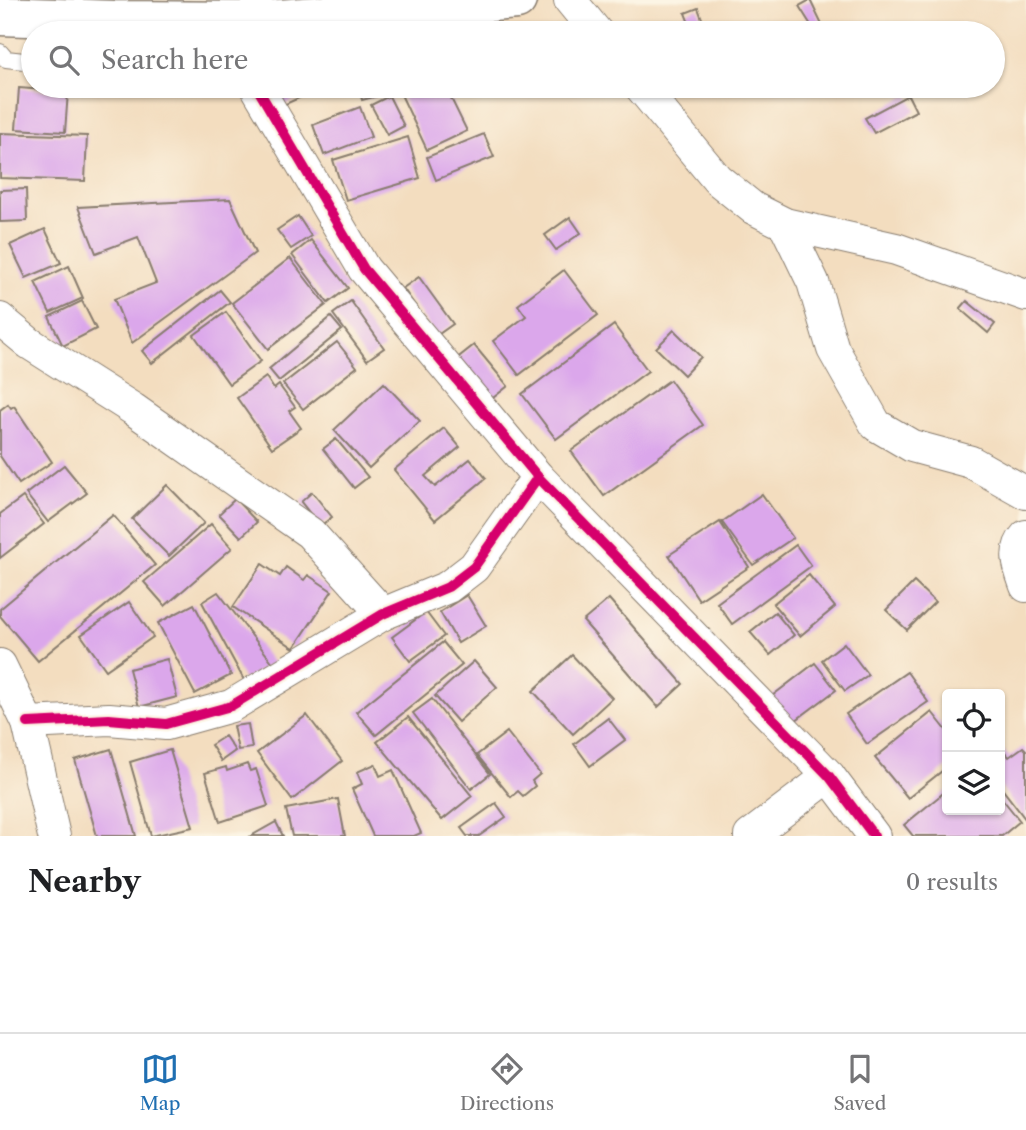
<!DOCTYPE html>
<style>
body{margin:0;font-family:"Libre Caslon Text",serif;background:#f2f2f2;color:#202124}
.controls{position:absolute;right:21px;bottom:21px;display:grid;overflow:hidden;border-radius:7px;box-shadow:0 2px 5px #0004}
.controls button{width:63px;height:63px;display:grid;place-items:center;padding:0;border:0;border-bottom:2px solid #e0e0e0;background:#fff;color:#202124;font:35px sans-serif}
.list{margin:0;padding:0;list-style:none}
h2{display:flex;justify-content:space-between;align-items:center;height:91px;margin:0;padding:0 28px;font-size:30px}
h2 small{font-size:23px;font-weight:400;color:#757577}
.icon{flex:none;width:38px;height:38px;fill:none;stroke:currentColor;stroke-width:2;stroke-linecap:round;stroke-linejoin:round}
.map{position:relative;flex:none;width:1026px;height:836px;overflow:hidden}
.search{position:absolute;background:#fff;box-shadow:0 2px 5px #0004;left:21px;right:21px;top:21px;height:77px;display:flex;align-items:center;gap:18px;box-sizing:border-box;padding:0 24px;border-radius:38px;color:#757577;font-size:26px}
.sheet{height:196px;background:#fff}
nav{display:flex;justify-content:space-around;align-items:center;box-sizing:border-box;height:98px;border-top:2px solid #e0e0e0;background:#fff;font-size:19px;color:#757577}
nav a{display:grid;justify-items:center;gap:4px}
nav .on{color:#1f6fb2}
.map>svg:first-child{display:block}
</style>
<div class="map">
<svg width="1026" height="836" viewBox="0 0 1026 836">
<rect width="100%" height="100%" fill="#fcf5e5"/>
<filter id="ink" filterUnits="userSpaceOnUse"><feTurbulence type="fractalNoise" baseFrequency=".0143" numOctaves="2"/><feDisplacementMap in="SourceGraphic" scale="14" xChannelSelector="R" yChannelSelector="G"/><feConvolveMatrix kernelMatrix="1 2 1 2 8 2 1 2 1" color-interpolation-filters="sRGB"/></filter>
<filter id="wash" filterUnits="userSpaceOnUse"><feTurbulence type="fractalNoise" baseFrequency=".00686" numOctaves="4" result="noise"/><feDisplacementMap in="SourceGraphic" scale="28" xChannelSelector="R" yChannelSelector="G"/><feGaussianBlur stdDeviation="1.57" result="paint"/><feColorMatrix in="noise" values="0 0 0 0 0 0 0 0 0 0 0 0 0 0 0 0 0 1.4 0 .05"/><feComposite in="paint" operator="in"/></filter>
<g filter="url(#wash)">
<rect width="100%" height="100%" fill="#f3ddbf"/>
<g id="blocks">
<g fill="#dba7eb">
<path d="M810 0 824 29 816 33 799 6Z"/>
<path d="M698 8 704 24 691 28 685 13Z"/>
<path d="M266 86H325L277 108Z"/>
<path d="M358 86H382L385 94 362 100Z"/>
<path d="M397 86H445L467 131 427 150Z"/>
<path d="M19 88 68 92 65 132 16 129Z"/>
<path d="M908 95 916 111 874 133 865 118Z"/>
<path d="M389 96 404 126 387 135 371 105Z"/>
<path d="M360 107 371 137 324 155 313 125Z"/>
<path d="M0 133 87 136 85 181 0 178Z"/>
<path d="M484 134 494 157 436 180 427 157Z"/>
<path d="M408 137 420 178 346 200 333 160Z"/>
<path d="M26 189 27 221 0 222V190Z"/>
<path d="M230 199 255 253 132 343 114 299 156 283 138 237 96 253 78 207Z"/>
<path d="M298 216 311 236 291 249 277 230Z"/>
<path d="M570 217 581 233 556 250 545 235Z"/>
<path d="M45 229 61 263 26 278 10 245Z"/>
<path d="M311 240 348 288 328 303 292 255Z"/>
<path d="M290 258 326 305 268 349 232 303Z"/>
<path d="M69 266 83 298 50 313 35 282Z"/>
<path d="M564 270 598 315 519 375 493 341 526 316 518 305Z"/>
<path d="M419 277 453 324 436 336 403 288Z"/>
<path d="M220 290 230 302 152 363 142 351Z"/>
<path d="M82 301 96 329 63 346 49 317Z"/>
<path d="M351 301 384 348 367 360 333 314Z"/>
<path d="M967 301 995 324 988 333 960 309Z"/>
<path d="M226 312 261 361 229 384 194 335Z"/>
<path d="M331 317 342 330 279 381 269 369Z"/>
<path d="M614 325 648 371 556 439 522 394Z"/>
<path d="M674 330 701 357 684 375 656 348Z"/>
<path d="M337 342 357 367 303 409 283 384Z"/>
<path d="M474 345 508 386 489 401 455 360Z"/>
<path d="M266 377 274 389 279 385 295 407 289 411 301 428 272 448 237 398Z"/>
<path d="M670 380 703 425 604 496 571 451Z"/>
<path d="M384 383 420 421 369 468 334 430Z"/>
<path d="M8 404 11 408 14 406 52 462 19 484 0 456V410Z"/>
<path d="M444 428 460 447 425 476 435 487 470 459 486 478 435 520 394 470Z"/>
<path d="M336 439 368 477 354 488 323 449Z"/>
<path d="M64 465 87 493 48 522 26 494Z"/>
<path d="M167 485 204 523 169 556 132 519Z"/>
<path d="M312 492 332 517 320 526 301 502Z"/>
<path d="M762 494 793 538 753 565 722 522Z"/>
<path d="M23 497 44 524 0 558V514Z"/>
<path d="M235 499 257 522 241 537 219 514Z"/>
<path d="M113 515 155 565 38 661 0 616V609Z"/>
<path d="M720 522 749 567 699 600 669 555Z"/>
<path d="M211 524 232 548 165 606 144 582Z"/>
<path d="M796 545 811 566 732 624 717 603Z"/>
<path d="M262 564 280 576 286 567 304 580 308 575 332 591 294 648 233 607Z"/>
<path d="M809 575 835 607 800 636 773 604Z"/>
<path d="M914 582 935 602 907 630 886 610Z"/>
<path d="M218 592 273 663 244 680 202 602Z"/>
<path d="M467 595 486 626 458 643 440 612Z"/>
<path d="M609 599 683 684 658 707 583 621Z"/>
<path d="M129 602 153 637 106 670 81 635Z"/>
<path d="M194 604 231 675 195 694 158 623Z"/>
<path d="M426 612 444 636 410 661 392 637Z"/>
<path d="M775 612 794 635 770 655 750 632Z"/>
<path d="M443 642 462 665 376 735 356 712Z"/>
<path d="M844 643 868 675 845 691 822 660Z"/>
<path d="M572 655 612 698 573 734 533 691Z"/>
<path d="M167 659 177 697 139 707 129 669Z"/>
<path d="M474 661 497 687 458 722 435 696Z"/>
<path d="M815 663 836 690 792 723 772 696Z"/>
<path d="M907 672 928 702 867 744 846 714Z"/>
<path d="M432 699 490 774 471 789 413 713Z"/>
<path d="M932 712 947 731V767L908 798 875 758Z"/>
<path d="M307 715 342 761 292 800 257 753Z"/>
<path d="M408 717 472 796 442 820 377 742Z"/>
<path d="M608 718 625 740 590 766 574 744Z"/>
<path d="M248 724 252 748 238 750 233 726Z"/>
<path d="M507 732 540 774 532 781 535 786 523 796 518 791 511 797 477 755Z"/>
<path d="M225 736 235 751 221 761 211 745Z"/>
<path d="M1023 747 1026 750V820L1000 786V754L1004 751 1009 757Z"/>
<path d="M111 749 136 836H97L75 760Z"/>
<path d="M170 750 193 827 151 836 130 762Z"/>
<path d="M247 764 250 771 256 769 268 806 220 822 205 773 226 767 227 771Z"/>
<path d="M375 764 380 776 393 770 421 833 414 836H373L352 789 362 784 357 772Z"/>
<path d="M947 790V810H1000V796L1020 821 1002 836H913L904 825Z"/>
<path d="M338 799 345 836H292L286 809Z"/>
<path d="M496 803 506 817 479 836H467L461 828Z"/>
<path d="M276 822 283 836H251Z"/>
</g>
</g>
</g>
<g filter="url(#ink)">
<use href="#blocks" fill-opacity="0" stroke="#887c6e" stroke-width="2"/>
<g fill="none" stroke-linecap="round" stroke-linejoin="round">
<g stroke="#887c6e" stroke-width="18">
<path id="service" d="M0 52 6 59 33 62"/>
</g>
<g stroke="#887c6e" stroke-width="34">
<g id="minor">
<path d="M570 0 597 33"/>
<path d="M256 86 364 269 538 477 829 776 874 836"/>
<path d="M640 86 717 179 753 208 785 224 896 249 1026 295"/>
<path d="M785 224 813 282 833 349 876 425 912 446 971 462 1026 493"/>
<path d="M0 319 29 343 133 409 310 533 383 614"/>
<path d="M1026 536C1012 551 1020 569 1026 586"/>
<path d="M0 665 28 723 54 836"/>
<path d="M28 723 109 719 166 724 231 706 383 614 448 587 474 567 538 477"/>
<path d="M750 836 829 776"/>
</g>
</g>
<g stroke="#887c6e" stroke-width="41">
<path id="tertiary" d="M0 16 114 20 255 21 517 0"/>
</g>
<use href="#service" stroke="#fff" stroke-width="16"/>
<use href="#minor" stroke="#fff" stroke-width="32"/>
<use href="#tertiary" stroke="#fff" stroke-width="38"/>
<g stroke="#fcf5e5" stroke-width="15">
<g id="cycleway">
<path d="M256 86 364 269 538 477 829 776 874 836"/>
<path d="M28 723 109 719 166 724 231 706 383 614 448 587 474 567 538 477"/>
</g>
</g>
<use href="#cycleway" stroke="#d6006c" stroke-width="10"/>
</g>
</g>
</svg>
<div class="controls">
<button><svg class="icon" aria-label="locate" viewBox="0 0 24 24"><circle cx="12" cy="12" r="6"/><path d="M12 2v4M12 18v4M2 12h4M18 12h4"/></svg></button>
<button><svg class="icon" aria-label="layers" viewBox="0 0 24 24"><path d="M12 4l9 5-9 5-9-5zM3 14l9 5 9-5"/></svg></button>
</div>
<div class="search"><svg class="icon" aria-label="search" viewBox="0 0 24 24"><circle cx="10" cy="10" r="6"/><path d="M15 15l6 6"/></svg>Search here</div>
</div>
<section class="sheet">
<h2>Nearby<small>0 results</small></h2>
<ul class="list">
</ul>
</section>
<nav>
<a class="on"><svg class="icon" aria-label="map" viewBox="0 0 24 24"><path d="M3 6l6-2 6 2 6-2v14l-6 2-6-2-6 2zM9 4v14M15 6v14"/></svg>Map</a>
<a><svg class="icon" aria-label="directions" viewBox="0 0 24 24"><path d="M12 3l9 9-9 9-9-9zM9 14v-3h6M13 9l2 2-2 2"/></svg>Directions</a>
<a><svg class="icon" aria-label="saved" viewBox="0 0 24 24"><path d="M7 4h10v16l-5-4-5 4z"/></svg>Saved</a>
</nav>
